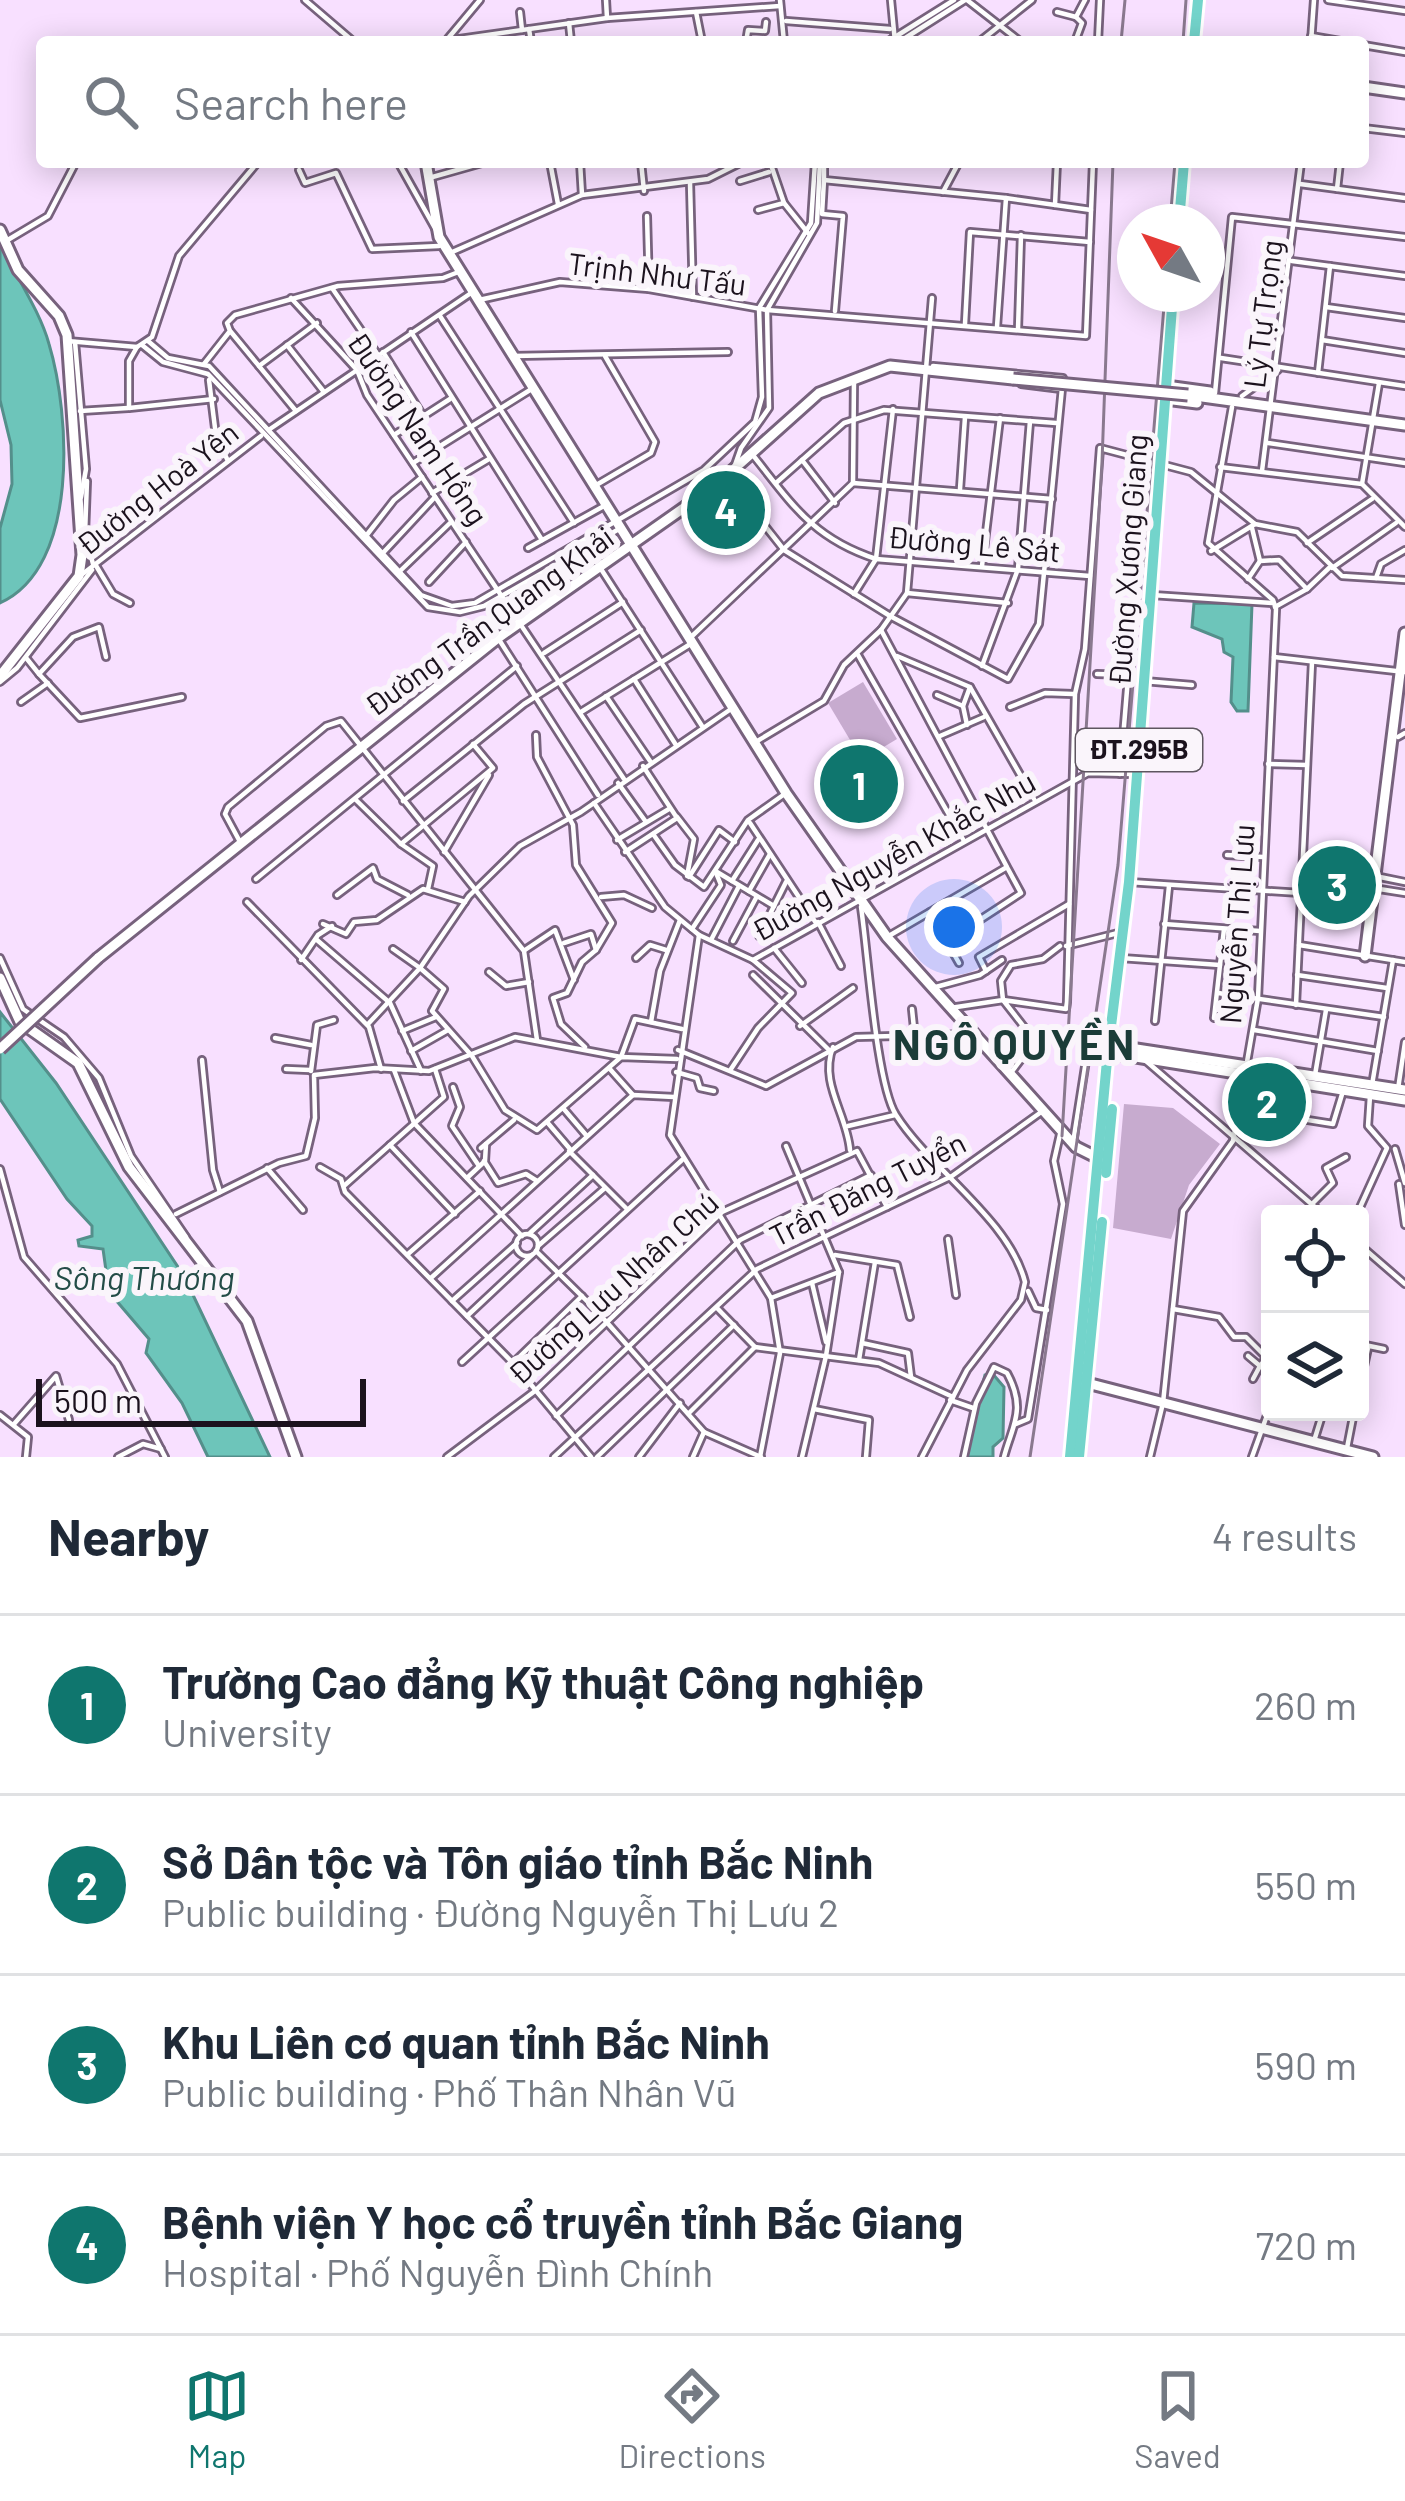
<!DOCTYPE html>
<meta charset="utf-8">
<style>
body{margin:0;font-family:Barlow,sans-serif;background:#f2f2f3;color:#1f2937}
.controls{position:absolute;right:36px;bottom:36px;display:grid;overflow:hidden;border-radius:12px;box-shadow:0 6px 30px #0003}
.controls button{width:108px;height:108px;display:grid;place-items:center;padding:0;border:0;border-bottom:3px solid #e0e1e3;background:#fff;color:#1f2937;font:60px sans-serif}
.compass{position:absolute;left:1117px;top:204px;width:108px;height:108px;border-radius:50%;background:#fff;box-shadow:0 6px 30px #0003;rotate:310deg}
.scale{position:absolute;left:36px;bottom:30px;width:330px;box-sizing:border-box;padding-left:12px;border:6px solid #1b121d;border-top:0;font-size:33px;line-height:42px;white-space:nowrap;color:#1b121d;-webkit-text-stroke:9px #faf5fb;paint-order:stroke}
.you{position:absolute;left:954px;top:927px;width:42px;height:42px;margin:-30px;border:9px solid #fff;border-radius:50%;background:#1a73e8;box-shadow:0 0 0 18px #1a73e833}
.badge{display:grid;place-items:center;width:78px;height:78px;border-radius:50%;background:#0f766e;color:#fff;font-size:39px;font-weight:700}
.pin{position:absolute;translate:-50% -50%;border:6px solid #fff;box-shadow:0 3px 12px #0006}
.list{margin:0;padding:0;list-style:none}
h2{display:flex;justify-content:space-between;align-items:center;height:156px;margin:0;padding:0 48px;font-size:51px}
h2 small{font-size:39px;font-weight:400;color:#747a83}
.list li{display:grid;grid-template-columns:78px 1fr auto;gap:36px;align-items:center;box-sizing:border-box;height:180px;padding:0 48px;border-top:3px solid #e0e1e3}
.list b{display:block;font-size:45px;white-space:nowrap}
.list p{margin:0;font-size:39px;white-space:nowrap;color:#747a83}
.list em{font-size:39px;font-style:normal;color:#747a83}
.icon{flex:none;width:66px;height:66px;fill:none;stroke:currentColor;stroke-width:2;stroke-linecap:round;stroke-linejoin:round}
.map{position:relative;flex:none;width:1405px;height:1457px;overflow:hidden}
.search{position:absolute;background:#fff;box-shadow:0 6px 30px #0003;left:36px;right:36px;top:36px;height:132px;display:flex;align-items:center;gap:30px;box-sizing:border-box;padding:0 42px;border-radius:12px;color:#747a83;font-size:45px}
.sheet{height:876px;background:#fff}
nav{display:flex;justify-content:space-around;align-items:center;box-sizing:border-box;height:168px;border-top:3px solid #e0e1e3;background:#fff;font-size:33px;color:#747a83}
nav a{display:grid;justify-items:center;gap:6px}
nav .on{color:#0f766e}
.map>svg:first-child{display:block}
</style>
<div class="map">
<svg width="1405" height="1457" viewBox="0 0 1405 1457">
<rect width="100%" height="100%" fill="#f8e0ff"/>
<g fill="#c7abcf">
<path d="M863 682 897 739 862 760 828 703Z"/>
<path d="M1124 1104 1173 1108 1220 1144 1189 1185 1171 1239 1113 1228Z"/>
</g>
<g fill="#6dc5ba" stroke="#548f8b" stroke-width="3">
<path d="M0 243C15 275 40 311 49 344 70 414 80 567 0 603V528L12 484 11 445 0 400Z"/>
<path d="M1194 603 1252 604 1248 711H1237L1231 702 1233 657 1224 652 1222 639 1192 627Z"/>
<path d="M0 1012 56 1083 184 1276 270 1457H208L182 1403 146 1353 149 1339 109 1292 103 1249 79 1246 78 1240 92 1236V1226L67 1199 0 1099Z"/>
<path d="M992 1373 1004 1387 1003 1438 993 1447V1457H962L985 1375Z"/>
</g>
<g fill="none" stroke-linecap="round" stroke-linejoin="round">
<g stroke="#77627d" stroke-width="10">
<g id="street">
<path d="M305 0 354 42"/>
<path d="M606 0 607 18"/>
<path d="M780 0 784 42"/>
<path d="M891 0 895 42"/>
<path d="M967 0 1021 42"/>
<path d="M1328 0 1405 11"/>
<path d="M520 12 522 30"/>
<path d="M696 12 702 42"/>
<path d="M1057 12 1076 17"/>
<path d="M786 21 890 29"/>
<path d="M569 23 571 42"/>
<path d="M529 29 531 42"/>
<path d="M1311 36 1346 42"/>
<path d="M445 41 607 18 780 6"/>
<path d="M445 42 480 0"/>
<path d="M746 42 748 30 765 31 766 22"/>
<path d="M887 42 954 0"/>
<path d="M899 42 965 0"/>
<path d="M979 42 1032 0"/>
<path d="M1075 42 1082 23 1076 17 1085 0"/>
<path d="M1098 42 1100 0"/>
<path d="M1311 42 1314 0"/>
<path d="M1363 45 1405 52"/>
<path d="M1363 128 1405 133"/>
<path d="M398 162 436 230"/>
<path d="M550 162 558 204"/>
<path d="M580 162 582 195"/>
<path d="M641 162 644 191"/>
<path d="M770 162 784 203 808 233"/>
<path d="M824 162V180L1006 198"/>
<path d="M299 170 305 183 336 173 372 249 439 246"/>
<path d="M429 178 482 163"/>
<path d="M824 180 822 214 843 216 835 311"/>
<path d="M740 181 769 172"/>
<path d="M690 183 693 297"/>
<path d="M1300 184 1405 198"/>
<path d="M1337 189 1340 162"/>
<path d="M943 192 959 162"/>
<path d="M1055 205 1057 162"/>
<path d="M758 210 784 203"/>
<path d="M647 216 649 289"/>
<path d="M6 241 48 216 76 162"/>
<path d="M450 253 582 195 708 179 742 162"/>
<path d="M1292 261 1405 276"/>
<path d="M332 288 378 355"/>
<path d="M291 298 357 370 367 395 624 779"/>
<path d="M479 300 560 282 649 289 767 310 1086 336 1093 162"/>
<path d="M1326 307 1405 318"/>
<path d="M440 316 574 523"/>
<path d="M965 324 970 232 1090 242"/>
<path d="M997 327 1006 198 1091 210"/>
<path d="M1018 329 1021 235"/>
<path d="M231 332 296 411"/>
<path d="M411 332 542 540"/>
<path d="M1322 340 1405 353"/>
<path d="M67 341 137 347 152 337 179 256 258 162"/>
<path d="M148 341 168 358 209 366 421 595 452 606 475 603 704 470 755 422 762 397 759 308 811 223 815 162"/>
<path d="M75 342 86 469 81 497"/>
<path d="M142 345 163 362 208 374 428 607 460 612 484 606 619 529"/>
<path d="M287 345 324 392"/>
<path d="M137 347 129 361V408L214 399"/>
<path d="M383 352 423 416"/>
<path d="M513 356 728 352"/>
<path d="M1221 358 1405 386"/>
<path d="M204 364 230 331 227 323 235 315 338 286 443 278 461 271"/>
<path d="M259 366 317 323"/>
<path d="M1318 373 1330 266"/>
<path d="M209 380 216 436 228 461"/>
<path d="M1021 384 1061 389"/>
<path d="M1215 393 1232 217 1405 237"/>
<path d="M1242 396 1278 370"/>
<path d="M1232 407 1208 543 1273 600 1276 609 1258 998 1247 1062"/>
<path d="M80 411 128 408"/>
<path d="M270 429 474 291"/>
<path d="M394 435 450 399"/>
<path d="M1268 443 1405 463"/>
<path d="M752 454C792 504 812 538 876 559L1090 576"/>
<path d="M802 460 835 503"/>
<path d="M413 463 530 390"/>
<path d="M735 465 741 448 769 408 767 310 817 223 820 162"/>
<path d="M1220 467 1362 484 1405 527"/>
<path d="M1262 471 1301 162"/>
<path d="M727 478 784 550 890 616 1008 679 1039 624 1063 378 933 366"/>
<path d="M87 481 85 534 93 564"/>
<path d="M776 483 844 423 884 410 1056 423"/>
<path d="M853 483 854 380"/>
<path d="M598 484 651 453 655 442 605 356"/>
<path d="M1362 484 1379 383"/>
<path d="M960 489 965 417"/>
<path d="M432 493 489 459"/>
<path d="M1252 528 1260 561"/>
<path d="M366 536 394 500 422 477"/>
<path d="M1307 543 1372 499"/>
<path d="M528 548 604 506"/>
<path d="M1211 551 1255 524"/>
<path d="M382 554 435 497"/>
<path d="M95 564 113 594 130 603"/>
<path d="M982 566 1000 418"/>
<path d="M1332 568 1396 523"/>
<path d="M601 569 702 726"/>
<path d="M398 573 450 523"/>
<path d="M80 576 261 436"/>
<path d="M1376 578 1381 564 1405 550"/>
<path d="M1248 579 1260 561 1279 560 1307 589 1275 607"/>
<path d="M429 582 466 542"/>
<path d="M1307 589 1329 568"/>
<path d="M907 593 1008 603"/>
<path d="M854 594 876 559 893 409"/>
<path d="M1152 595 1272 603"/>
<path d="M881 630 1007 867 887 937"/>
<path d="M498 638 598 795"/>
<path d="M689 639 853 483 1052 499"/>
<path d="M544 653 623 602"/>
<path d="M858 655 964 841"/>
<path d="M897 656 970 687 1034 799"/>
<path d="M1274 657 1405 672"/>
<path d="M27 659 39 674 73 637 99 627 106 657"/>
<path d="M982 666 1018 569 1030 421"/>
<path d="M39 674 80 718 182 697"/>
<path d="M1097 674 1130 675 1138 569 1142 561 1149 563"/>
<path d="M634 679 676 745"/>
<path d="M1144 681 1192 685"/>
<path d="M0 682 17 668 92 570"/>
<path d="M937 695 963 706"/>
<path d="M606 696 650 761"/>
<path d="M21 702 48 683"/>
<path d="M1010 707 1045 693 1073 694"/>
<path d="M581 712 692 643"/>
<path d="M967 725 963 706 970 687"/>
<path d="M536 735 537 757 573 825 576 865 612 923 596 950"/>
<path d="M940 736 984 717"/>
<path d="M1398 737 1405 733"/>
<path d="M754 743 824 701 844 665 881 630 907 593 932 298"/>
<path d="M1268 764 1307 765"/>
<path d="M1120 774 1128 678"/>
<path d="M618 783 646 822"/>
<path d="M355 799 401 844 493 768 473 744"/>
<path d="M403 801 524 704 641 630"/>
<path d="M594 803 665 907 699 935 753 960 1088 773 1132 774"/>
<path d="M677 817 694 839 687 876"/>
<path d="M750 823 816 923"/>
<path d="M653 834 675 865 704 887 748 820 786 793"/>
<path d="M239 840 225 814 228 807 326 726 341 721 524 951 537 1040"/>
<path d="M617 840 669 809"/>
<path d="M401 844 433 866 428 889"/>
<path d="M444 852 489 775"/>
<path d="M625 852 677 818 643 766"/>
<path d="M1227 855 1263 857"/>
<path d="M717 872 774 906"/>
<path d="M1375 876 1405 882"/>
<path d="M689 877 719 830 735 842"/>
<path d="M256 879 517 666"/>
<path d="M732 881 758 840"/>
<path d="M1129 882 1301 893"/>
<path d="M1373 888 1405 893"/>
<path d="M749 891 770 854"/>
<path d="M337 895 373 868 377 879 408 895"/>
<path d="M601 897 624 895 652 908"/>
<path d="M247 902 369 1027 381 1069"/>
<path d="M861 907C868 953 876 1083 896 1115 930 1169 1009 1219 1025 1282L1021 1300 967 1370 922 1457"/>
<path d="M930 912 959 963"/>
<path d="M818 922 841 966"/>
<path d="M323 924 346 934 354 922 377 920 423 889 465 902"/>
<path d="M1164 924 1260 931"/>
<path d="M692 929 721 885 716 873"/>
<path d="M699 935 670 1135 771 1298 780 1353 760 1457"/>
<path d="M759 936 786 882"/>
<path d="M317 940 390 1003 421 1071"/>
<path d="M711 940 739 886"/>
<path d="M949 940 1021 893 1008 869"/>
<path d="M733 941 756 898"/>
<path d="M564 943 591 934 596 950 582 962 567 993 553 998 561 1024 585 1047"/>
<path d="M1299 945 1405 962"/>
<path d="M1066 946 1118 933"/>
<path d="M774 948 802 983"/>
<path d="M525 950 555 930 574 980"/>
<path d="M0 958 23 1009 64 1037 99 1078 131 1156 186 1237"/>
<path d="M636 958 650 945 666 950"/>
<path d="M1121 958 1220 965 1224 929"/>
<path d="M301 960 318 935 332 926"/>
<path d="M986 971 979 957 1069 904"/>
<path d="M489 972 506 986 529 982"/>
<path d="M753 975 829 1050"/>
<path d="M1297 975 1387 988"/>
<path d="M932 988 980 975 1002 960"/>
<path d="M1218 993 1384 1017"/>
<path d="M1296 1005 1312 662"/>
<path d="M950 1008 1003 1000 1001 981 1011 965 1043 959 1060 946"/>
<path d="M912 1009 915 1038"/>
<path d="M1214 1018 1220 965"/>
<path d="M1155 1021 1169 886"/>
<path d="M651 1022 660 971 680 920"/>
<path d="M369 1023 420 968 393 949"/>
<path d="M800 1026 853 988"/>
<path d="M1254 1030 1378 1051"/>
<path d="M402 1031 436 1017"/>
<path d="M275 1038 311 1045"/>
<path d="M833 1047C819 1083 847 1114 850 1150"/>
<path d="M678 1050 766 1086 856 1037 973 1034"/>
<path d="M411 1051 448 1030"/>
<path d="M677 1059 621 1057 537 1130 505 1110 472 1056 432 1011 444 989 420 968 469 896 520 846 581 812 731 709"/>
<path d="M202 1060 213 1170 220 1192"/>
<path d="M1146 1061 1323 1214"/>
<path d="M609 1068 633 1095"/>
<path d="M286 1069 310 1070"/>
<path d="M731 1069 758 1028 792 993 753 960"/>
<path d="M394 1070 414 1123 522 1236"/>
<path d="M311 1071 317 1025 334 1020"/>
<path d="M676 1072 697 1078 700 1088 714 1091"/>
<path d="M1010 1074 1035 1041 1003 1000 1066 1009 1067 1002 1075 694 1085 649 1100 448 1191 472 1255 524 1297 532 1342 576 1405 580"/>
<path d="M1315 1075 1326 1010"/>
<path d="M1372 1085 1393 960"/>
<path d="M453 1087 460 1107 452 1126 479 1166"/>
<path d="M1398 1089 1405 1042"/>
<path d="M563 1108 586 1135"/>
<path d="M1239 1109 1333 1124 1343 1091"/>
<path d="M547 1122 570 1149"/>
<path d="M848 1126 895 1115"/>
<path d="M1073 1143 1087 1054"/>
<path d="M390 1145 455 1214"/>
<path d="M786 1146 839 1272 826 1356 802 1457"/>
<path d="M481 1148 514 1120"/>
<path d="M1395 1149 1405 1183"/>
<path d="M569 1151 627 1209"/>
<path d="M484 1161 498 1183 526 1174 537 1181"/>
<path d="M320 1167 341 1179 345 1192 513 1363 591 1457"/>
<path d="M267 1168 303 1210"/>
<path d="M0 1169 24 1257 117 1364 165 1457"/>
<path d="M467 1178 485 1161 486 1144"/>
<path d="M1399 1184 1405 1225"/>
<path d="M345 1185 444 1097 435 1069"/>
<path d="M1311 1205 1333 1183 1326 1168 1346 1157"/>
<path d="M176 1214 279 1163 306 1156 315 1118 314 1075 375 1068 429 1071 515 1037 621 1057 635 1019 682 1029"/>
<path d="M1357 1214 1387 1148 1368 1126 1370 1096"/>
<path d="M530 1233 593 1175"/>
<circle cx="527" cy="1245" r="11"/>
<path d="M948 1239 956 1295"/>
<path d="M1360 1245 1405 1284"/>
<path d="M538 1246 605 1188"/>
<path d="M536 1251 595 1309 704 1432 761 1457"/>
<path d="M408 1254 480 1191"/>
<path d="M835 1255 897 1265 910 1317"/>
<path d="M432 1277 633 1095 674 1097"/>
<path d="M812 1283 826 1342"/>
<path d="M1028 1291 1036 1308 1047 1310"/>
<path d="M771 1298 839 1272"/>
<path d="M452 1301 517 1243"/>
<path d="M717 1308 755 1347"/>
<path d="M1173 1309 1219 1317 1234 1337H1246L1270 1361"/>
<path d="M467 1316 532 1255"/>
<path d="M862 1343 908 1353 911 1377"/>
<path d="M1360 1344 1384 1349"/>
<path d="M1248 1356 1260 1366 1266 1358"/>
<path d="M859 1360 875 1262"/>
<path d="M462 1362 682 1160"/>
<path d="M513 1363 582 1296"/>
<path d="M1253 1379 1260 1366"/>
<path d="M1360 1385 1368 1348"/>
<path d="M950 1400 973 1408"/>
<path d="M814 1409 869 1420 866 1457"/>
<path d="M689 1413 755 1347 879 1363 953 1397"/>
<path d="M0 1415 28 1437 26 1457"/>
<path d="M556 1416 740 1240 871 1175"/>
<path d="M14 1424 56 1376 69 1420"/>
<path d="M1016 1424 1028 1419 1063 1204 1054 1161 1061 1130"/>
<path d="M1314 1441 1323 1412"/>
<path d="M1347 1448 1354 1412"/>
<path d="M118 1457 143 1444 161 1449"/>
<path d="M447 1457 535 1391 722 1212 857 1151 887 1207"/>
<path d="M554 1457 757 1269 952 1176 1044 1110"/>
<path d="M597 1457 734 1325"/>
<path d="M639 1457 680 1403"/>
<path d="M693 1457 704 1432"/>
<path d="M964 1457 976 1403 994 1367 1007 1373C1027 1410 1012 1426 1004 1457"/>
<path d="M1150 1457 1163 1403 1183 1211 1233 1141 1245 1073"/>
<path d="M1252 1457 1270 1407"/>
</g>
</g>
<g stroke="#77627d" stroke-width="15">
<g id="secondary">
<path d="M1363 87 1405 93"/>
<path d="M426 162 439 237 786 793 887 937 1076 1147 1100 1159"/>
<path d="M0 230 18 270 59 316 67 335 82 555 79 576 0 676"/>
<path d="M1166 386 1210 392"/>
<path d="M1188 395 1405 425"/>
<path d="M1165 399 1197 403"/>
<path d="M1365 956 1405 633"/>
<path d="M98 958 498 638 715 486 819 393 890 366 1013 379"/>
<path d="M0 978 20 1022 78 1063 129 1167 247 1321 296 1457"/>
<path d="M1117 1046 1405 1090"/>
<path d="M1117 1054 1405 1100"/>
<path d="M1087 1383 1373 1457"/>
</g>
</g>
<g stroke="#fff" stroke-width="16">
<g id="primary">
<path d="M1194 42 1198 0"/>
<path d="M1179 222 1184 162"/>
<path d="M1106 1173 1112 1109"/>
<path d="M1070 1457 1108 1050 1129 882 1173 294"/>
<path d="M1079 1457 1102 1222"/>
</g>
</g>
<use href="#street" stroke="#fff" stroke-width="4.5"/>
<use href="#secondary" stroke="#fff" stroke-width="9"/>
<use href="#primary" stroke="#73d4cb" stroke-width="10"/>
<g stroke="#8a798f" stroke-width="3">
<path d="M1121 42 1125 0"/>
<path d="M1183 42 1186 0"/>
<path d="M1170 222 1175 162"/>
<path d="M1062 1136 1102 462 1113 162"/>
<path d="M1030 1457 1118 865 1165 294"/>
</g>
<g stroke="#77627d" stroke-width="15" stroke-linecap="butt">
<g id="secondary-bridge">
<path d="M1013 379 1188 395"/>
<path d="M0 1049 98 958"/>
</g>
</g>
<use href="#secondary-bridge" stroke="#fff" stroke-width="9"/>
</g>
<g text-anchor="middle" stroke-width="12" stroke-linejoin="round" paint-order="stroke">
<rect fill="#faf5fb" stroke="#5e5660" stroke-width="3" x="1076" y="729" width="126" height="42" rx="9"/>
<g font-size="27" font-weight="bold" fill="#1b121d">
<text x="1139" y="759">ĐT.295B</text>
</g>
<g font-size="30" fill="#1b121d" stroke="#faf5fb">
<text transform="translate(657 275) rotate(7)" y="10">Trịnh Như Tấu</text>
<text transform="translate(1264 314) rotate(-83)" y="10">Lý Tự Trọng</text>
<text transform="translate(417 429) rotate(56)" y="10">Đường Nam Hồng</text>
<text transform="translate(158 489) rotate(-38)" y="10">Đường Hoà Yên</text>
<text transform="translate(974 545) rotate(5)" y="10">Đường Lê Sát</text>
<text transform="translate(1129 560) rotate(-86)" y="10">Đường Xương Giang</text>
<text transform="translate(490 622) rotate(-36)" y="10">Đường Trần Quang Khải</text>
<text transform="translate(894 857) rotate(-29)" y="10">Đường Nguyễn Khắc Nhu</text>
<text transform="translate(1238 924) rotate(-86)" y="10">Nguyễn Thị Lưu</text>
<text transform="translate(868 1190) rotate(-27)" y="10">Trần Đăng Tuyển</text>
<text transform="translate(614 1289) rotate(-42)" y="10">Đường Lưu Nhân Chú</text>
</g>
<g font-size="33" font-style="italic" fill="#234c47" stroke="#faf5fb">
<text x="144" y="1290">Sông Thương</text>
</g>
<g font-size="42" font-weight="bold" letter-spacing="3" fill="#1b3c38" stroke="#faf5fb">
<text x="1015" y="1060">NGÔ QUYỀN</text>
</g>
</g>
</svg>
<div class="controls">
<button><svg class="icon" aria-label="locate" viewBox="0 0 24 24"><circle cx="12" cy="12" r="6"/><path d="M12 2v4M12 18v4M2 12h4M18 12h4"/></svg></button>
<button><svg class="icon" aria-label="layers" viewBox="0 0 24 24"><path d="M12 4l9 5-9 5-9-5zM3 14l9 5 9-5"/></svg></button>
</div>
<svg class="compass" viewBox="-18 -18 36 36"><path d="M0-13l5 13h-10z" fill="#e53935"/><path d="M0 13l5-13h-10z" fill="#747a83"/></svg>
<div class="scale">500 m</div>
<div class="you"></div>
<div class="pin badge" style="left:859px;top:784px">1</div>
<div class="pin badge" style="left:1267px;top:1102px">2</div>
<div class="pin badge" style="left:1337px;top:885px">3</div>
<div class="pin badge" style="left:726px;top:510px">4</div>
<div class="search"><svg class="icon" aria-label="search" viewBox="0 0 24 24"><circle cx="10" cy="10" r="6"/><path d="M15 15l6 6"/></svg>Search here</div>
</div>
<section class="sheet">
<h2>Nearby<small>4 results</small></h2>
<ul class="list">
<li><span class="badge">1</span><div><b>Trường Cao đẳng Kỹ thuật Công nghiệp</b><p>University</p></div><em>260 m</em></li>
<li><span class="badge">2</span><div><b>Sở Dân tộc và Tôn giáo tỉnh Bắc Ninh</b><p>Public building · Đường Nguyễn Thị Lưu 2</p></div><em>550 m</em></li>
<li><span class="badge">3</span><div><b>Khu Liên cơ quan tỉnh Bắc Ninh</b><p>Public building · Phố Thân Nhân Vũ</p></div><em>590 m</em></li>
<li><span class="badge">4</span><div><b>Bệnh viện Y học cổ truyền tỉnh Bắc Giang</b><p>Hospital · Phố Nguyễn Đình Chính</p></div><em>720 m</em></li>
</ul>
</section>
<nav>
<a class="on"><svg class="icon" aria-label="map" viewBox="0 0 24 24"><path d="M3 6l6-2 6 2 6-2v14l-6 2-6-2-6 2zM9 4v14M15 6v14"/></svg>Map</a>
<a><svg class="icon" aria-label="directions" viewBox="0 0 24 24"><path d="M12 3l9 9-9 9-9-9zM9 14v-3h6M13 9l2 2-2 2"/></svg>Directions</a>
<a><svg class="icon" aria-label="saved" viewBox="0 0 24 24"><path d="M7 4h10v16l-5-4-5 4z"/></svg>Saved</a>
</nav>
